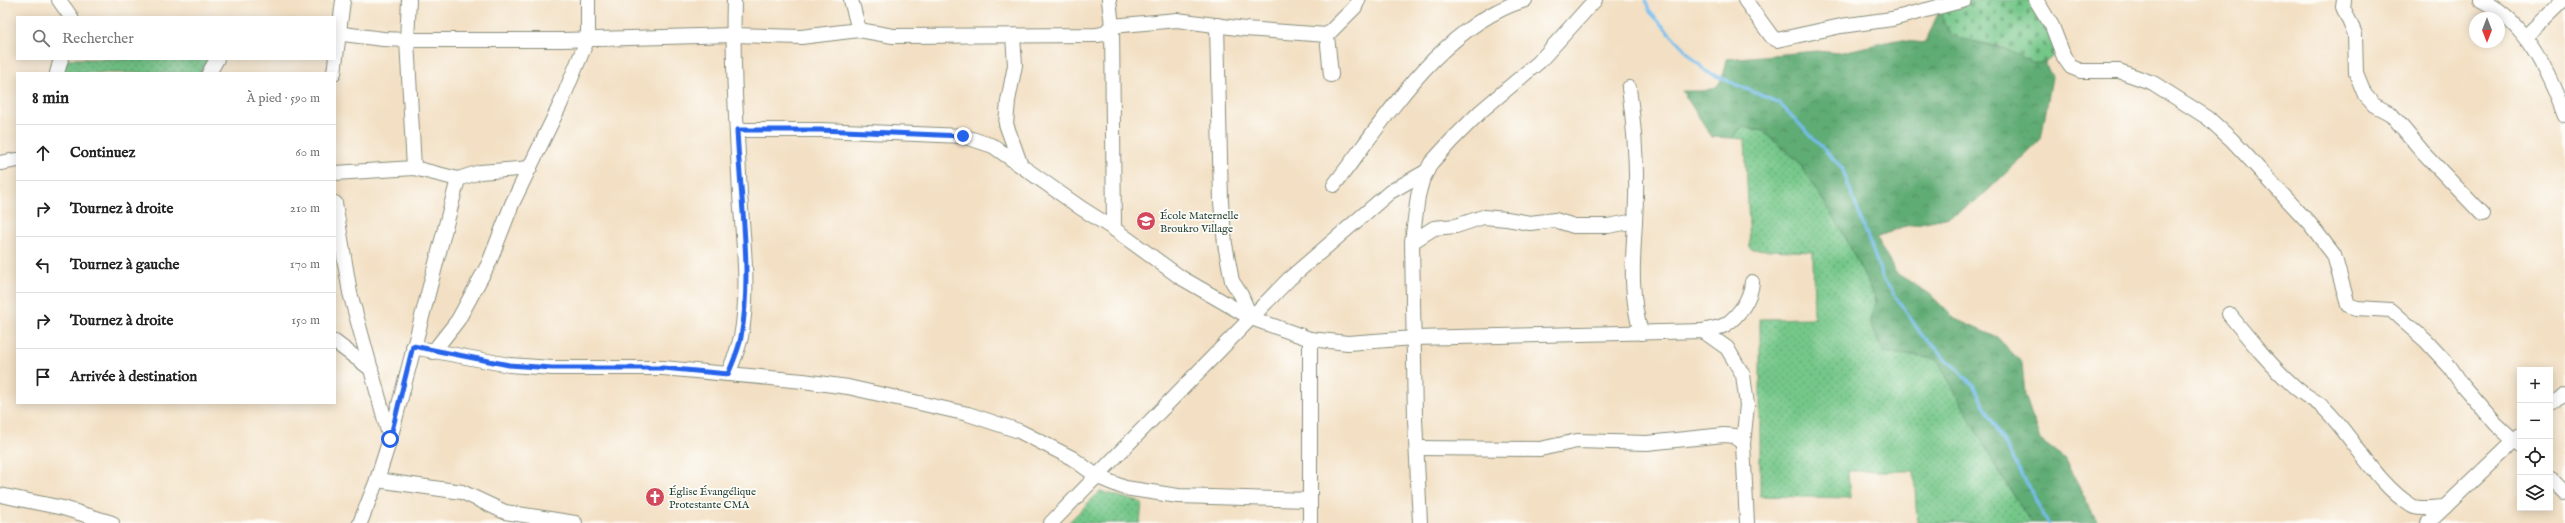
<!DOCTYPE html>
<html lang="fr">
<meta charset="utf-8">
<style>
body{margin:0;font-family:"IM FELL English",serif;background:#f2f2f2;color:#222}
.controls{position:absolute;right:12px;bottom:12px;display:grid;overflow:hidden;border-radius:0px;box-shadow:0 2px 10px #0003}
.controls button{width:36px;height:36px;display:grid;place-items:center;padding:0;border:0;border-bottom:1px solid #e0e0e0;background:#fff;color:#222;font:20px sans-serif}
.compass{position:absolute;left:2469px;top:12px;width:36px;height:36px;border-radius:50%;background:#fff;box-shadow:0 2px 10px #0003;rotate:180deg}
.stop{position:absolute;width:12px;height:12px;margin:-9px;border:3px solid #2563eb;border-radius:50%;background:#fff}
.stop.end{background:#2563eb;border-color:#fff;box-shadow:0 1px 4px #0008}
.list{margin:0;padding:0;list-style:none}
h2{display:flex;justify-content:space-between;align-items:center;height:52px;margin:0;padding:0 16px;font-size:17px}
h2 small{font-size:13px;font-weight:400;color:#767676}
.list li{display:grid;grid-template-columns:26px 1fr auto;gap:12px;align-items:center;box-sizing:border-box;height:56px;padding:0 16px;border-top:1px solid #e0e0e0}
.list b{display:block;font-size:15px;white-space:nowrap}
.list em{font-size:13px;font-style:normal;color:#767676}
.icon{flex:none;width:22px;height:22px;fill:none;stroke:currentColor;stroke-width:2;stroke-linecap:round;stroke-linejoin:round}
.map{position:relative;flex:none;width:2565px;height:523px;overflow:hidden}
.search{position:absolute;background:#fff;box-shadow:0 2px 10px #0003;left:16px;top:16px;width:320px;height:44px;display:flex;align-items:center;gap:10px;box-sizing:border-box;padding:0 14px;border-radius:0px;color:#767676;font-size:15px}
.panel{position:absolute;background:#fff;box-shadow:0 2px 10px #0003;left:16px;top:72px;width:320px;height:332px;border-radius:0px}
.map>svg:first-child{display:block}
</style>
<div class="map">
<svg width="2565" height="523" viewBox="0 0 2565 523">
<defs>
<pattern id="grass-dots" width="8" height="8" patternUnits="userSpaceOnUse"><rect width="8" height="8" fill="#75c789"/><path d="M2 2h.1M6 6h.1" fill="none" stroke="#5fa371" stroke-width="1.8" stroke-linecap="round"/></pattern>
<pattern id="forest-crowns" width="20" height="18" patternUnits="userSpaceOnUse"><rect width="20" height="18" fill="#60ac75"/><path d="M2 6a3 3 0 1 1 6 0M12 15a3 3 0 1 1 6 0" fill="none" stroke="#4f8d61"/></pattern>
<pattern id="cemetery-stones" width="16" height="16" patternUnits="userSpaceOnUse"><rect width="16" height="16" fill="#75c789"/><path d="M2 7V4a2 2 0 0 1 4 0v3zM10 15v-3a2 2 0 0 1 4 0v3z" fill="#5fa371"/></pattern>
</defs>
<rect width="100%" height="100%" fill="#fdfcf7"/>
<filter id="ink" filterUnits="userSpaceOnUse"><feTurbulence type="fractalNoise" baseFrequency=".025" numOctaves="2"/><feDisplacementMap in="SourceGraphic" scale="8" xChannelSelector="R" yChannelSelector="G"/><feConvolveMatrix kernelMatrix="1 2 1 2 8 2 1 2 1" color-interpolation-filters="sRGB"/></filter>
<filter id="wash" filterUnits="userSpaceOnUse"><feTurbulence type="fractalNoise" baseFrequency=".012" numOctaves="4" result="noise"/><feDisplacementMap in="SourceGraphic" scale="16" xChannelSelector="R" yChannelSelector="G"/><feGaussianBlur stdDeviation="0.9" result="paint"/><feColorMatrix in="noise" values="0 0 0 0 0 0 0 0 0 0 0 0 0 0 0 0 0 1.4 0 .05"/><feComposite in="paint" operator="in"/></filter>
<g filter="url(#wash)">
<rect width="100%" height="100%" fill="#f3e0c4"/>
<g fill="url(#grass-dots)" stroke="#4a825e">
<path d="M65 59H212L205 73H60Z"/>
<path d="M1743 126 1763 131 1798 161 1842 231 1876 299 1870 320 1883 352 1937 359 1995 465 2031 523H1917L1914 471H1848L1850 498 1760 496V319L1814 318 1813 252 1750 249 1745 139 1732 138Z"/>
<path d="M1100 491 1142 503 1140 523H1068Z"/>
</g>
<path fill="url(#forest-crowns)" stroke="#407454" d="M1940 9 1972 41 2016 52 2032 63H2045L2052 77 2041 139 1979 199 1949 217 1902 227 1876 238 1896 273 1930 294 1955 319 1998 338 2022 363 2025 395 2040 440 2064 458 2098 523H2031L1995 465 1937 359 1883 352 1870 320 1876 299 1842 231 1798 161 1763 131 1743 126 1732 138 1712 137 1682 91C1714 91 1721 93 1727 59L1817 51 1838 53 1896 40 1925 43Z"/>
<path fill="url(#cemetery-stones)" stroke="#4a825e" d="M1970 0H2031L2052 36 2056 53 2045 63H2032L2016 53 2000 47 1954 37 1945 25 1940 9Z"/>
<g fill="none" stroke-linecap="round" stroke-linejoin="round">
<path stroke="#77bfef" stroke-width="3" d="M1645 0 1650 12 1705 71 1779 103 1842 168 1883 278 1921 334 1973 385 2048 523"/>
</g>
</g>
<g filter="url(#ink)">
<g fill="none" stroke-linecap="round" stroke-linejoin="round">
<g stroke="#898e7c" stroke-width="16">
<g id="minor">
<path d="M59 0 71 17"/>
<path d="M409 0 407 40 414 168"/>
<path d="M851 0 859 30"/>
<path d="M1109 0 1112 26 1114 229"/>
<path d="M1745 0 1772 37 1777 40 1841 26 1892 19 1965 0"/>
<path d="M2036 0 2052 26 2064 57 2071 67 2081 71H2119L2153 83 2208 118 2232 140 2310 224 2334 255 2348 305 2357 308 2391 310 2426 341 2450 367 2463 386 2496 424 2520 446"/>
<path d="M2344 0 2343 7 2355 34 2356 73 2365 95 2374 105 2391 114 2422 151 2482 214"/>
<path d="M2481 0C2526 23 2548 71 2565 116"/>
<path d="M1217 25 1221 202 1225 244 1232 281 1241 295 1251 318"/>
<path d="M335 33 383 39 407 40H562L733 35 801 37 859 30 893 36 1097 35 1103 34 1112 26 1177 20 1245 29 1327 35"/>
<path d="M1013 36 1015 65 1008 101 1006 124 1020 163"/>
<path d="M2525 37 2563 0"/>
<path d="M57 73 61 59"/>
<path d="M209 73 217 59"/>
<path d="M334 73 343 0"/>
<path d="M1331 75 1327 35 1355 7 1358 0"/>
<path d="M1629 88C1634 125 1637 160 1636 197 1635 247 1627 283 1641 333"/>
<path d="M737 130H821L963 136 993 146 1081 208 1114 229 1180 277 1251 318 1310 339 1348 343 1414 338 1703 331 1727 348 1743 375 1747 405 1743 444 1747 523"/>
<path d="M0 163 17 160"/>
<path d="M335 173 414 168 458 179 480 172 530 168"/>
<path d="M1334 185C1385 120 1441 25 1525 0"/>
<path d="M335 203 350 293 389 435"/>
<path d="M1412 242 1434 228 1456 226 1483 217 1507 219 1530 223 1555 220 1574 226H1608L1635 221"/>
<path d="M2229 314C2250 340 2271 366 2296 388 2305 396 2317 401 2325 409 2354 438 2376 484 2412 506 2419 510 2436 507 2445 507"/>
<path d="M1703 331C1710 329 1719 328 1725 325 1739 316 1751 298 1752 282"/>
<path d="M1310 339V523"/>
<path d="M335 342 371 369"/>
<path d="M413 347 509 365 552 368H663L803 381 848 387 968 414 1019 431 1072 458 1098 477 1125 488 1178 496 1310 500"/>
<path d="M433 352 458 320 489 263 512 204 560 105 588 38V0"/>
<path d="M728 374C733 362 738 349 741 337 750 289 743 242 740 194 737 130 732 65 734 0"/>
<path d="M2550 406 2565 393"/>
<path d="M1418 448 1540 449 1577 441 1647 443 1724 435 1735 436 1743 444"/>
<path d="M2550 478 2565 493"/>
<path d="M377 480 462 492 505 512 575 523"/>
<path d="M0 495 63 508 112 523"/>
<path d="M360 523 377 480 390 439 458 179"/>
<path d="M1051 523 1289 279 1390 192 1427 171"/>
<path d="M1420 523 1415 419 1412 242 1418 196 1422 181 1431 163 1452 140 1481 111 1539 62 1595 0"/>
<path d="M2428 523 2520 435"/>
</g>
</g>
<use href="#minor" stroke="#fff" stroke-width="14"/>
</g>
</g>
<g fill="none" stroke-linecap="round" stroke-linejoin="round" filter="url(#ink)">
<path stroke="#2563eb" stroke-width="5" d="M390 439 413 346 509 365 552 368H663L728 374C733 362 739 349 741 337 753 273 740 196 737 130H820L963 136"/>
</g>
<defs>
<g id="school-disc" transform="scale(1)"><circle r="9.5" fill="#d1495b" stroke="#fdfcf7"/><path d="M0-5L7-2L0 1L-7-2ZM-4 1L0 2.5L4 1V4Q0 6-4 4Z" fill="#fff"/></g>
<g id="church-disc" transform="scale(1)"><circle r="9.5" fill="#d1495b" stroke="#fdfcf7"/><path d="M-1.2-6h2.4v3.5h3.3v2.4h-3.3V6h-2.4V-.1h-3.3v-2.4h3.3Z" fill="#fff"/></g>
</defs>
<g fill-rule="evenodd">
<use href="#school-disc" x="1146" y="221"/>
<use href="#church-disc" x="655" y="497"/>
</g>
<g text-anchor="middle" stroke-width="3.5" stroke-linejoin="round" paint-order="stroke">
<g font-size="11" fill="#1f3d34" stroke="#fdfcf7" text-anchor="start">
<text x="1160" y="219">École Maternelle<tspan x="1160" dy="13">Broukro Village</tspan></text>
<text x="669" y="495">Église Évangélique<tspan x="669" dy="13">Protestante CMA</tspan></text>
</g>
</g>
</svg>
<div class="controls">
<button>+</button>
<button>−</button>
<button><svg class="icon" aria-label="locate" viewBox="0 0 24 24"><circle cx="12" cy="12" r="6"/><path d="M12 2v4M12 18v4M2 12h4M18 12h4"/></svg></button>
<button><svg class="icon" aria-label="layers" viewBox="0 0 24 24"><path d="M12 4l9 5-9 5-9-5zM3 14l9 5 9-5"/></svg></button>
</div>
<svg class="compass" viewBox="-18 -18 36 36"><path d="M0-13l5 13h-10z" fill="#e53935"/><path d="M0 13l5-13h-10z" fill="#767676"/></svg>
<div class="stop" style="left:390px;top:439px"></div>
<div class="stop end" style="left:963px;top:136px"></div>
<div class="search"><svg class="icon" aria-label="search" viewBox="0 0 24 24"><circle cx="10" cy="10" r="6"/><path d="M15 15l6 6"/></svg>Rechercher</div>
<section class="panel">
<h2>8 min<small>À pied · 590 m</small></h2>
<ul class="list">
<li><svg class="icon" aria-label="ahead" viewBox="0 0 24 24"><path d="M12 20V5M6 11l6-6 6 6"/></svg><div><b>Continuez</b></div><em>60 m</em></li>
<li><svg class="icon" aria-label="right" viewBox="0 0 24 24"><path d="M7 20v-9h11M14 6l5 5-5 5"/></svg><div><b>Tournez à droite</b></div><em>210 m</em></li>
<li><svg class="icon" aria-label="left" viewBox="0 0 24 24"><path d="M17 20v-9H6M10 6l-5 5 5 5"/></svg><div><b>Tournez à gauche</b></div><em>170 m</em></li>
<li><svg class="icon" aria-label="right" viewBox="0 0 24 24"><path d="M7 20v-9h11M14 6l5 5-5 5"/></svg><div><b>Tournez à droite</b></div><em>150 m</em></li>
<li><svg class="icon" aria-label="arrive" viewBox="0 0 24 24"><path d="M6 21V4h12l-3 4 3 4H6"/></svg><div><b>Arrivée à destination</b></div></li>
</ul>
</section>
</div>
